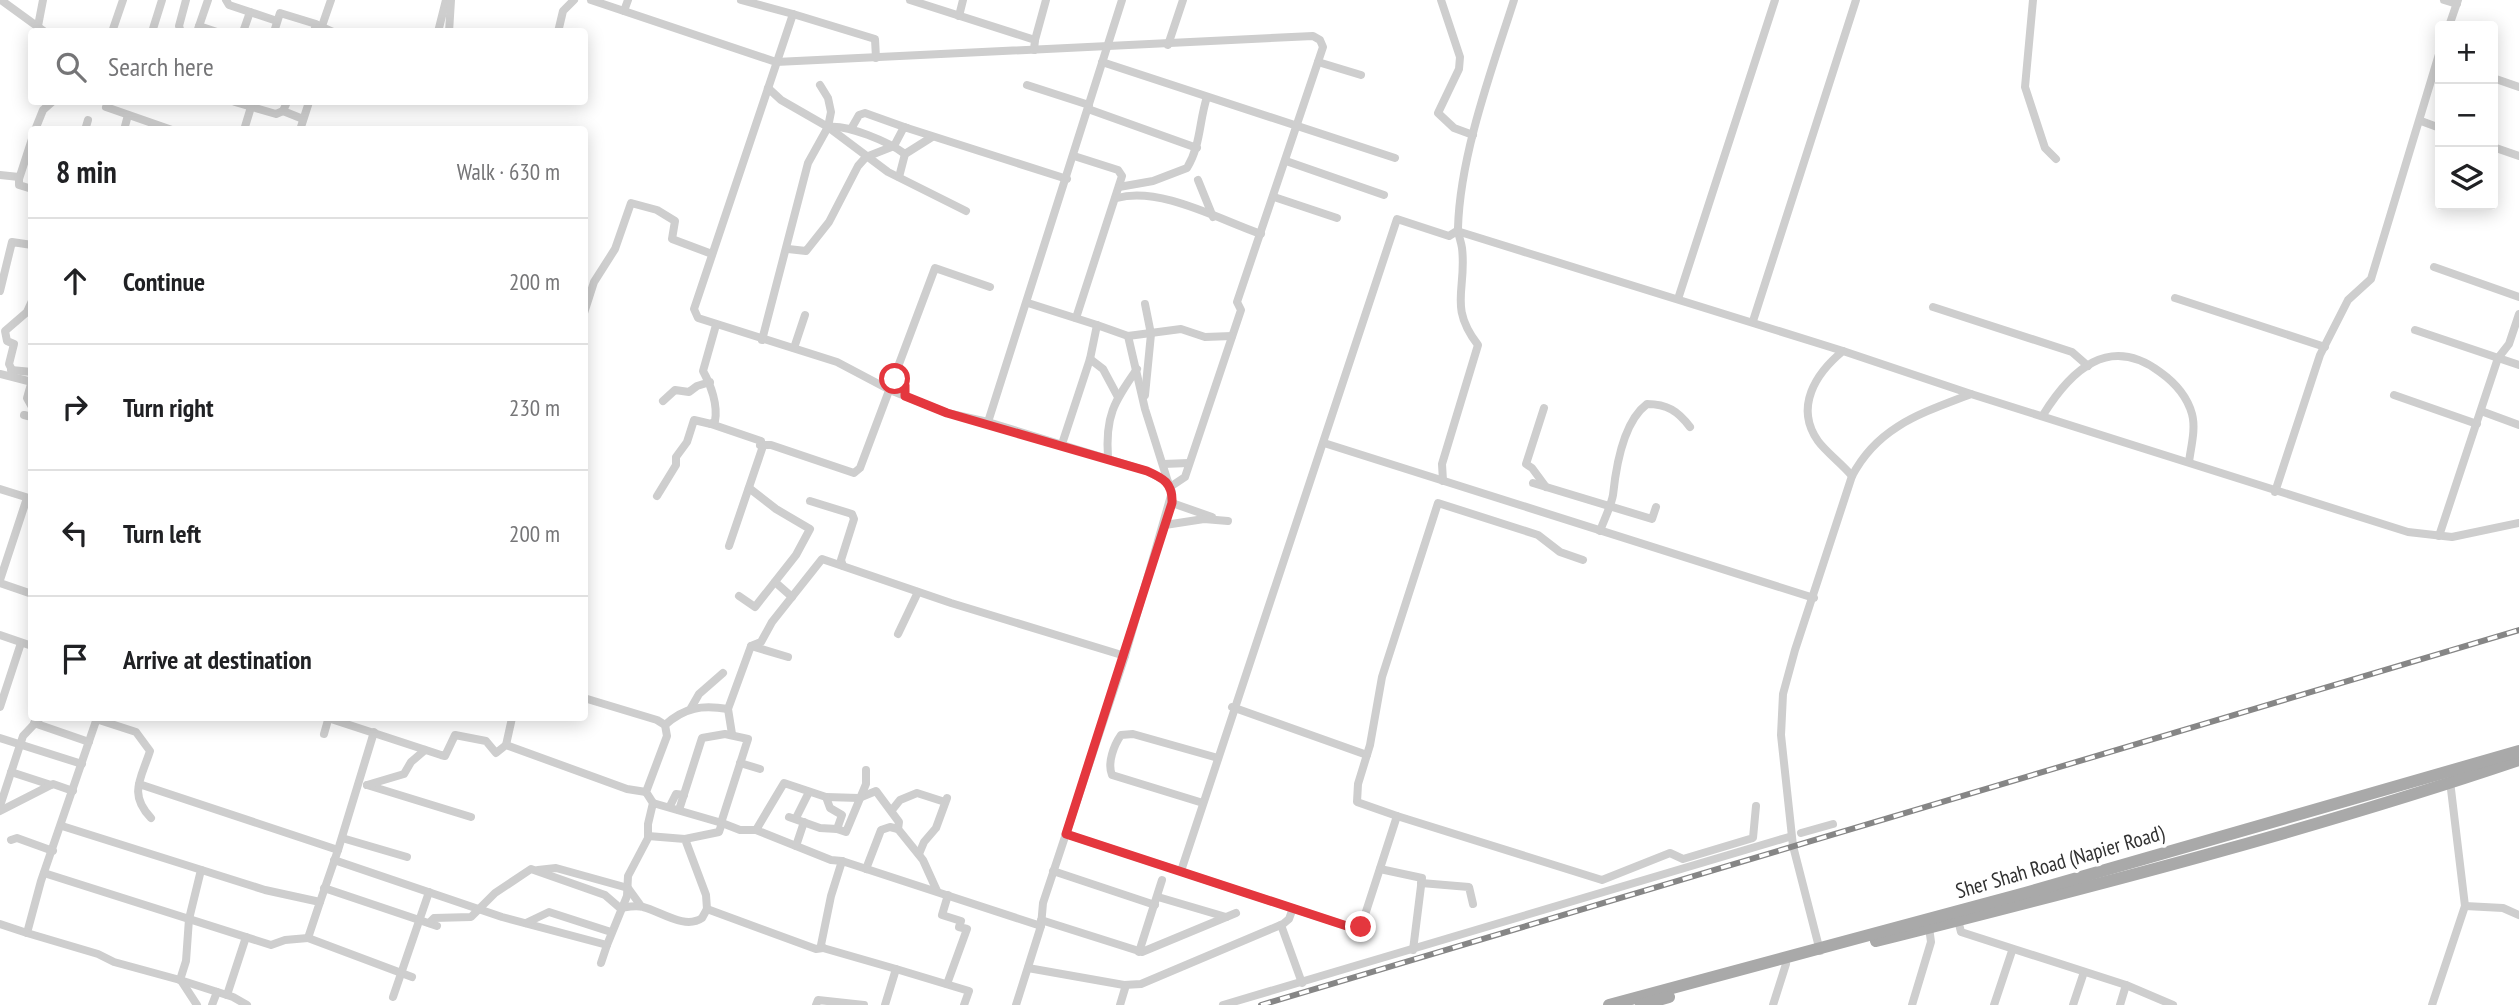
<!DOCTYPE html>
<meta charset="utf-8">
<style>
body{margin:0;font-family:"PT Sans Narrow",sans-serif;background:#f6f6f6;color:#202124}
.controls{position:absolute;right:21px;top:21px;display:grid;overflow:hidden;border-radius:7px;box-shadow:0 4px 18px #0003}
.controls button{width:63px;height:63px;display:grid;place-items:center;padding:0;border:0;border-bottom:2px solid #e0e0e0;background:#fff;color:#202124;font:35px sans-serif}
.stop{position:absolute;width:21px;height:21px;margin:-16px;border:5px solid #e4373e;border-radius:50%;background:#fff}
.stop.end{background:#e4373e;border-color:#fff;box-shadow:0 2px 7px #0008}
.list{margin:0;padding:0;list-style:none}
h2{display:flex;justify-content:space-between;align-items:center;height:91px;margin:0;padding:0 28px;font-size:30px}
h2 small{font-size:23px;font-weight:400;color:#757577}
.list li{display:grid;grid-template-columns:46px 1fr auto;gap:21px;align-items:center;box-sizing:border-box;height:126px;padding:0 28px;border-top:2px solid #e0e0e0}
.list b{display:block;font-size:26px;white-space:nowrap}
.list em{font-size:23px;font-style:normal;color:#757577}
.icon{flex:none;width:38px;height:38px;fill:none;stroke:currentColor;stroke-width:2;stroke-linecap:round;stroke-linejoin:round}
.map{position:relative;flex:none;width:2519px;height:1005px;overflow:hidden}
.search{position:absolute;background:#fff;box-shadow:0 4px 18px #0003;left:28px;top:28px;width:560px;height:77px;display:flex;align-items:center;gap:18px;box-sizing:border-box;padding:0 24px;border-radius:7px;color:#757577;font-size:26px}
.panel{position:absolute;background:#fff;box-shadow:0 4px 18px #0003;left:28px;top:126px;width:560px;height:595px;border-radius:7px}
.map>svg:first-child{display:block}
</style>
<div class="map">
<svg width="2519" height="1005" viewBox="0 0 2519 1005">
<rect width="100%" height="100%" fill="#fff"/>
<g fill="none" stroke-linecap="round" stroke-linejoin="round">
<g stroke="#cecece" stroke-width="8">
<path d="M1 0 45 32"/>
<path d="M226 0 229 5 277 21"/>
<path d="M591 0 776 62 1313 36 1320 40 1323 47 1237 302 1241 310 1185 477 1170 487"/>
<path d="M741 0 793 14 694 309 698 318 837 362 890 390 947 413 988 422 1147 471 1168 482 1172 492 1125 656 1043 903 1041 926 1016 1005"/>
<path d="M910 0 1035 40 1034 50"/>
<path d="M1441 0 1460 57 1459 69 1438 113 1454 128 1473 135"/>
<path d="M2033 0 2025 87 2045 148 2056 159"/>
<path d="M2444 0 2457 4"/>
<path d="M624 11 628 0"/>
<path d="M793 14 875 39 876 58"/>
<path d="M959 16 963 0"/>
<path d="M317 25 333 32"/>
<path d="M38 26 43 0"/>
<path d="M199 26 217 32"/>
<path d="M322 26 331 0"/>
<path d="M2449 26 2458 0"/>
<path d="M112 32 123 0"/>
<path d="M152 32 162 0"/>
<path d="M181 32 179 26 186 0"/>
<path d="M197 32 208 0"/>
<path d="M243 32 250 12"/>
<path d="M274 32 280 13 316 24 314 32"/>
<path d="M438 32 446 0"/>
<path d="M449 32 451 0"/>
<path d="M558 32 563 11 574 0"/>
<path d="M1035 40 1046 0"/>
<path d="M1168 45 1183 0"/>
<path d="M1102 62 1395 158"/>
<path d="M1318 62 1361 75"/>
<path d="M2493 78 2519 87"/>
<path d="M1027 85 1089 105"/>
<path d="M768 88 781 100 828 127 888 172 966 211"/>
<path d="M235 102 276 114 283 111 287 102"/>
<path d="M106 107 172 130"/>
<path d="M1088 109 1197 148"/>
<path d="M283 111 303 119"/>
<path d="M2421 121 2440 128"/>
<path d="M828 127C847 124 889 142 905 154"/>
<path d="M851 129 859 115 865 113 907 128"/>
<path d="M35 130 43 110 52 102"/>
<path d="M85 130 88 120"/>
<path d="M124 130 128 115"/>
<path d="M244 130 251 107"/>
<path d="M300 130 309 102"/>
<path d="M32 139 19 179V185L32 189"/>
<path d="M2493 147 2519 156"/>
<path d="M1074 156 1118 170 1122 176 1076 318"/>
<path d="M1286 161 1384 195"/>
<path d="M0 175 19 177"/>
<path d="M899 177 905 154 932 137"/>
<path d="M1198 180 1213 217"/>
<path d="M1119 187 1153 181 1187 168C1201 145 1199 121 1207 97"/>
<path d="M1274 197 1337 218"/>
<path d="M1117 198C1160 186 1220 220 1261 234"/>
<path d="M788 249 806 251 829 222 858 166 866 157 894 146 904 127 1067 179"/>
<path d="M2434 267 2519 297"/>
<path d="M0 291 12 242 32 245"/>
<path d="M2175 298 2325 347"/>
<path d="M1678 299 1775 0"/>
<path d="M1028 303 1097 325"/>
<path d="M1933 307 2072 352 2088 366"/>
<path d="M584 313 594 282 615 249 631 203 657 210 675 221 672 239 712 254"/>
<path d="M1753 321 1856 0"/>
<path d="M2415 330 2519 365"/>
<path d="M1128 336 1145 409 1168 482"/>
<path d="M762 340 808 163 828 127 831 112 828 98 820 85"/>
<path d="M794 348 805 315"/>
<path d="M1090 359 1103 369 1118 397"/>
<path d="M11 370 32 372"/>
<path d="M12 370 9 364 14 344 7 341 5 331 27 312 32 301"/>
<path d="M0 374 32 382"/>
<path d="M895 379 905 385V396"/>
<path d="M31 384 27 398 32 407"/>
<path d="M1145 395 1151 334 1145 304"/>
<path d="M2394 395 2477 424"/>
<path d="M663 401 675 390 689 392 697 386 710 382"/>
<path d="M1544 408 1526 464 1532 468 1546 487"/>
<path d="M2481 411 2519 425"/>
<path d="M24 415 32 417"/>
<path d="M2043 415C2071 370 2109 334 2160 372 2174 382 2187 396 2192 414 2196 429 2191 446 2189 462"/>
<path d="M988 422 1122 0"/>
<path d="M711 424 761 441 760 445H771L854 473 860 468 935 268 990 287"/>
<path d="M1324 443 1814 598"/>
<path d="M1062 444 1090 359 1097 325 1128 336 1181 329 1205 337 1232 336"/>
<path d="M1108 458C1105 416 1114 402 1137 369"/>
<path d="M1163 464 1189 463"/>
<path d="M1852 476C1842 464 1826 452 1818 441 1794 407 1816 373 1843 351L1971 394"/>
<path d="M1443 481 1442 464 1478 345C1448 306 1467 290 1462 248 1461 241 1458 235 1458 228 1460 155 1492 69 1514 0"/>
<path d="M1533 483 1652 519 1656 507"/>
<path d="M0 489 32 499"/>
<path d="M2275 492 2320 355 2348 300 2371 279 2440 51"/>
<path d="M657 496 676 465V457L687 442 694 420 711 424 715 421C718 405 711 385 703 371L716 325"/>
<path d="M810 501 852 514 854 519 841 560 843 566"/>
<path d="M1172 503 1212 517"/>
<path d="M1165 525 1204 519 1228 521"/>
<path d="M1600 531C1604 520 1611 506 1613 495 1616 466 1623 422 1647 404 1667 404 1678 411 1690 427"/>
<path d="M2439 536 2498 358 2509 344 2519 314"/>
<path d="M729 546 763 446"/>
<path d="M0 580 27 498"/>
<path d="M775 582 792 597"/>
<path d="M0 583 32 594"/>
<path d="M739 596 755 607 796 555 810 529 776 509 749 488"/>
<path d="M898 634 918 592"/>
<path d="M0 635 32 646"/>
<path d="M751 646 788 657"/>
<path d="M584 698 657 720 665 725 667 736 646 792 653 803 648 824V838L628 876 627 896 607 945"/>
<path d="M0 707 21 643"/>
<path d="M1232 707 1367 755"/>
<path d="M691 708 699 694 723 673"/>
<path d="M97 718 41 881 27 933 98 954 114 962 180 980 186 961 189 919 201 870"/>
<path d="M328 718 441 755 445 756 455 735 486 741 496 753 506 745 627 789 646 792"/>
<path d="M96 719 136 732 150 751C141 779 128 794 151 818"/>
<path d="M34 723 89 742"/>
<path d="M665 725C685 707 702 705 728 709"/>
<path d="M324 734 328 720"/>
<path d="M732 734 728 709 751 646 761 642 772 622 822 559 951 603 1125 656"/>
<path d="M0 738 82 764"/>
<path d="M506 745 512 718"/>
<path d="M740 763 760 769"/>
<path d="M11 772 51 785"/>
<path d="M139 784 338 850 320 902"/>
<path d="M367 785 471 817"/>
<path d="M367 785 404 774 411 762 425 750"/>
<path d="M826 797 859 798 876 791 899 822 898 829 890 827 881 830 866 869"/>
<path d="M653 803 722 823 719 832 685 839"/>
<path d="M1203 803 1112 775C1107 763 1114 745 1121 735L1133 734 1218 758"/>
<path d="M0 806 23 736 40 718"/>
<path d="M670 806 676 794 684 795"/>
<path d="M679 810 702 738 725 734 748 739 721 823"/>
<path d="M892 810 900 800 917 793 945 802"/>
<path d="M0 811 53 784 73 791"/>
<path d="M1397 816 1602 880 1670 853 1683 859 1753 838 1756 806"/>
<path d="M789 817 820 828 837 829"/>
<path d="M796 818 809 792"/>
<path d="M722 823 740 830H756L784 783 826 797 830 808 842 815 837 829 846 832 866 784V770"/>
<path d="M898 829 923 860 937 891"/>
<path d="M756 830 831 860 842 861"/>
<path d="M1801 833 1833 824"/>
<path d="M1066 834 1356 929 1361 927 1397 816 1357 802 1358 784 1370 745 1382 677 1438 503 1538 535 1560 552 1583 560"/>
<path d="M648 836 685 839 706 895 707 909"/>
<path d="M342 838 407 857"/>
<path d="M11 840 17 838 53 851"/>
<path d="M796 846 804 822"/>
<path d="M338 850 374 732"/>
<path d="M919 854 924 842 936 828 947 798"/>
<path d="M334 860 502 917 607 945 601 963"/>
<path d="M1380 869 1422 878 1413 950"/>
<path d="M538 870 556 868 628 888 641 906"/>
<path d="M1053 871 1155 905"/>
<path d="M1181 871 1397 219 1449 236 1457 231 1843 351"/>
<path d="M44 873 271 945 285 940 308 938 320 902 265 890 62 826"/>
<path d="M1421 883 1469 887 1473 904"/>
<path d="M324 888 437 926"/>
<path d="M1158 897 1226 917"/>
<path d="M2465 906 2503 908 2519 915"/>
<path d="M1041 920 1142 952 1236 913"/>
<path d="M1958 920 1961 932 2126 985 2173 1005"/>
<path d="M429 923 434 918 471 917 495 893 531 869 605 895 620 908C627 907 636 905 643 907 660 911 685 930 702 918L707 909 816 949 823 948"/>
<path d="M526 923 549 912 611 932"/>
<path d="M0 924 27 933"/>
<path d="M1281 925 1302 983"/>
<path d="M308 938 412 977"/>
<path d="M1820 951 1793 846 1781 735 1783 694 1795 650 1852 476C1878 426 1922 413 1971 394L2408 532 2452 537 2519 523"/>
<path d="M1139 952 1162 880"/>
<path d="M1028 968 1124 985 1141 984 1283 924 1289 919 1293 908"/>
<path d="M896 969 969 991 964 1005"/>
<path d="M180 980 233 997 247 1005"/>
<path d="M182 982 197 1005"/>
<path d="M947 984 967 929 959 927 961 921 942 915 948 895"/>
<path d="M227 995 246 937"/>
<path d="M393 997 429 892"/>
<path d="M212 1005 217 992"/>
<path d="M816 1005 818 1000 864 1005"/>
<path d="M885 1005 896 969 823 948 821 945 831 896 842 861 1041 926"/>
<path d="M1120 1005 1126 985"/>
<path d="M1223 1005 1789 837"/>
<path d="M1773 1005 1786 964"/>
<path d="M1912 1005 1931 942 1929 927"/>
<path d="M1994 1005 2012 951"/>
<path d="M2073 1005 2084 972"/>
<path d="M2120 1005 2126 985"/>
<path d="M2432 1005 2465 906 2450 781"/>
</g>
<g stroke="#a9a9a9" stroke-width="12">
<path d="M1876 941C2091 887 2309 831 2519 760"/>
<path d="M1609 1005 2025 893 2519 751"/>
<path d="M1641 1005 1669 997"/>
</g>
<g stroke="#868686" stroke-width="6">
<path id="rail" d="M1261 1005 2519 630"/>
</g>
<use href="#rail" stroke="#fff" stroke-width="3.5" stroke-dasharray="10" stroke-linecap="butt"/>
</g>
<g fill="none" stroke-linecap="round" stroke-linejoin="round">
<path stroke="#e4373e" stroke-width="9" d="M895 379 905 385V396L947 413 1147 471C1163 478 1173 483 1172 503L1066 834 1356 929 1361 927"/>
</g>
<g text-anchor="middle" stroke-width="7" stroke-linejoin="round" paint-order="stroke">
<g font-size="21" fill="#313131" stroke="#fff">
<text transform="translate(2060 862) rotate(-16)" y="7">Sher Shah Road (Napier Road)</text>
</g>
</g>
</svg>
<div class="controls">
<button>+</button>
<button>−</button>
<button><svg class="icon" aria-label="layers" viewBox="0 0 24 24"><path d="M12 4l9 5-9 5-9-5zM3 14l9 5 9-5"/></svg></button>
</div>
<div class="stop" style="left:895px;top:379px"></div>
<div class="stop end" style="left:1361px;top:927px"></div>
<div class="search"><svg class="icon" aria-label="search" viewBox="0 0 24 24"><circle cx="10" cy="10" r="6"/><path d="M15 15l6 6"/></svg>Search here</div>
<section class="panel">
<h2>8 min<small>Walk · 630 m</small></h2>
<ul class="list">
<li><svg class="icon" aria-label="ahead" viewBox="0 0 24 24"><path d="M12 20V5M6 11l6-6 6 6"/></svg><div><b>Continue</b></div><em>200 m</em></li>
<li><svg class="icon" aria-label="right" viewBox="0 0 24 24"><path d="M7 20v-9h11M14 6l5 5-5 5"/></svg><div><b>Turn right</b></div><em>230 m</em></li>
<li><svg class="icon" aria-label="left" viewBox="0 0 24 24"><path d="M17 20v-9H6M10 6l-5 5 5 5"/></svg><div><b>Turn left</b></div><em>200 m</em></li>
<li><svg class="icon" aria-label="arrive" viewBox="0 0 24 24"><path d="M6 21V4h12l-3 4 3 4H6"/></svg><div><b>Arrive at destination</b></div></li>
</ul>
</section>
</div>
